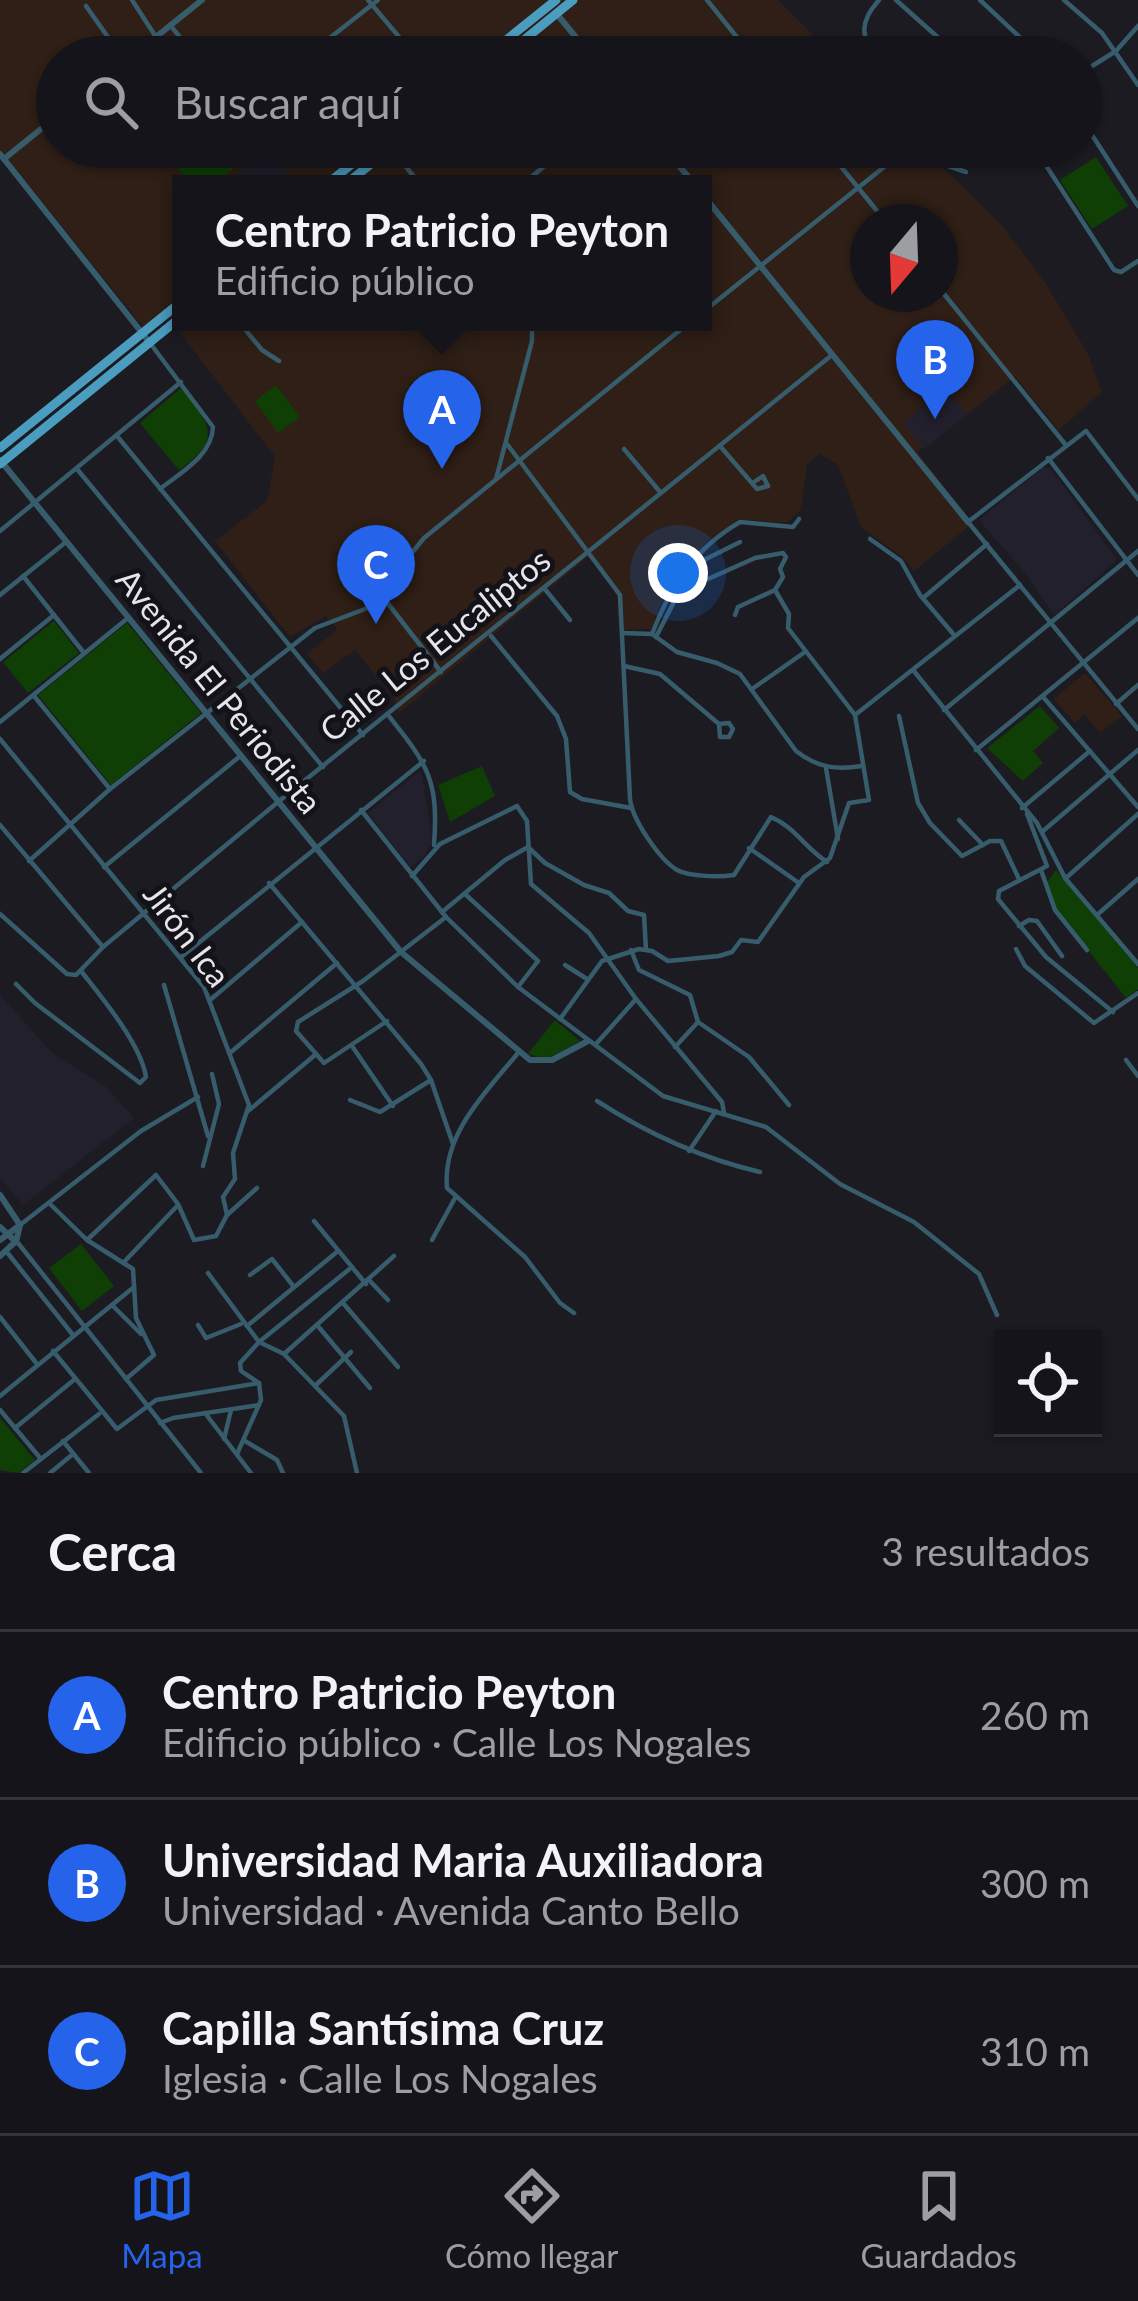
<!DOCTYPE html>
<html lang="es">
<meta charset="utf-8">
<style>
body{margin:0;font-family:Lato,sans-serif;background:#222127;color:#f1f3f6}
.controls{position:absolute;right:36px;bottom:36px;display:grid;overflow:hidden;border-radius:0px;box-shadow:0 3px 9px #0004}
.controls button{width:108px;height:108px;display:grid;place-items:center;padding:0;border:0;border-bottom:3px solid #343339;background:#15141a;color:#f1f3f6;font:60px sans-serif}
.compass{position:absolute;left:850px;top:204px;width:108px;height:108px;border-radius:50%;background:#15141a;box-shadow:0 3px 9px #0004;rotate:199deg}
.you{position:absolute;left:678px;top:573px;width:42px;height:42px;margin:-30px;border:9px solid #fff;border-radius:50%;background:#1a73e8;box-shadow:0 0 0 18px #1a73e833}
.badge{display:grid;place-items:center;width:78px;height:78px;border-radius:50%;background:#2563eb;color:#fff;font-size:39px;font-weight:700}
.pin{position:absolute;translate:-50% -99px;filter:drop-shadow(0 3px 6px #0008)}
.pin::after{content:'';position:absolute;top:63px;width:42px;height:36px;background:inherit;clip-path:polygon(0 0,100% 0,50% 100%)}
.popup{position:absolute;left:172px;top:175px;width:540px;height:156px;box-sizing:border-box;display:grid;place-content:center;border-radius:0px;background:#15141a;filter:drop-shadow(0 3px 9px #0005);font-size:39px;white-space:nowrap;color:#9d9ea2}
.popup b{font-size:45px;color:#f1f3f6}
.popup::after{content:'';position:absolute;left:50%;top:100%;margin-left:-24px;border:24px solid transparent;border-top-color:#15141a}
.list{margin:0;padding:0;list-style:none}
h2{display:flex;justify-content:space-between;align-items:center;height:156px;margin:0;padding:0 48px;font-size:51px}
h2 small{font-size:39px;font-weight:400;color:#9d9ea2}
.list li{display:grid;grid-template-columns:78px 1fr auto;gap:36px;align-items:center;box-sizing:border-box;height:168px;padding:0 48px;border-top:3px solid #343339}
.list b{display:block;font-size:45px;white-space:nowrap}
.list p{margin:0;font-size:39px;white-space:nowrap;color:#9d9ea2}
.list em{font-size:39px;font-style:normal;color:#9d9ea2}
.icon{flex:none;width:66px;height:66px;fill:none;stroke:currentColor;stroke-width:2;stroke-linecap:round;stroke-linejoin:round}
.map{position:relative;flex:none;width:1138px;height:1473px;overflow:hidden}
.search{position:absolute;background:#15141a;box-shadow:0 3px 9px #0004;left:36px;right:36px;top:36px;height:132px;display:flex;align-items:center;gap:30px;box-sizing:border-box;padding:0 42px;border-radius:66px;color:#9d9ea2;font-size:45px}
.sheet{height:660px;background:#15141a}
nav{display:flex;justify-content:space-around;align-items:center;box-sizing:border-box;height:168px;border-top:3px solid #343339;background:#15141a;font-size:33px;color:#9d9ea2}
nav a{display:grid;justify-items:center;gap:6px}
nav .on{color:#2563eb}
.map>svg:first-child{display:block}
</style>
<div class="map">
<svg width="1138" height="1473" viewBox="0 0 1138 1473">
<rect width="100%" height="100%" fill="#1c1b22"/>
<g fill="#2f1f16" fill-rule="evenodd">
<path d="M0 0H778L835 57H57V147H923L1003 227 1046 284 1088 354 1102 392 1059 430 1015 377 917 452 973 523 914 571 902 557 861 527 838 465 820 454 807 465 801 509 788 523 738 519 705 543 665 592 651 629 619 630 617 597 611 583 589 556 398 714 394 698 355 650 323 673 307 654 337 629 326 616 290 637 215 541 267 501 275 457 169 318 143 327 0 149ZM181 184H703V322H181ZM868 222H940V294H868Z"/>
<path d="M1085 673 1122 716 1100 733 1085 715 1075 723 1054 699Z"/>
</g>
<g fill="#23202d">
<path d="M268 149 295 184H235L232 179Z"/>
<path d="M946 388 967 414 924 449 903 423Z"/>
<path d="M1043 467 1051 469 1117 560 1054 615 1027 575 979 520Z"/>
<path d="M421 770 432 839 425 856 410 867 368 813Z"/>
<path d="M0 995 53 1054 105 1086 134 1118 23 1205 0 1178Z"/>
</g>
<g fill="#0f3f05">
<path d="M200 147H243L250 156 214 184H191L176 166Z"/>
<path d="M1096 157 1128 206 1092 229 1060 180Z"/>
<path d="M276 385 300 417 278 433 255 401Z"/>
<path d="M181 388C210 424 224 439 179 470L140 423Z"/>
<path d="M54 621 79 653 28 693 3 662Z"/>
<path d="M127 623 201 713 111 785 38 695Z"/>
<path d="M1040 706 1059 728 1033 751 1043 763 1023 781 987 748Z"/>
<path d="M482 766 495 796 450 822 438 785Z"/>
<path d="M1056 870 1138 968V989L1126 998 1057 911 1047 882Z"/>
<path d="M555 1020 580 1041 546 1059 528 1054Z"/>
<path d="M81 1244 114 1286 82 1311 49 1268Z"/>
<path d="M0 1418 35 1460 18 1473 0 1470Z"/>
</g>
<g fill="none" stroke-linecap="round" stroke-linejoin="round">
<g stroke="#375c6c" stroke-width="4.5">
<path d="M132 0 156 37"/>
<path d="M368 0 416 57"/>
<path d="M707 0 753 57"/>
<path d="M879 0C861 20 858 38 879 57"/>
<path d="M896 0 960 57"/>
<path d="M980 0 1041 57"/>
<path d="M1064 0 1102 33 1138 85"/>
<path d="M86 6 122 57"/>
<path d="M170 25 196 57"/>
<path d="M317 48 378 0"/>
<path d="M1081 73 1116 51 1138 26"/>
<path d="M1081 118 1138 206"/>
<path d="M825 147 886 222"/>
<path d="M925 147 948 166 966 172"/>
<path d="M1034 147 1114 270 1121 272 1138 261"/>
<path d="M393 151 420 184"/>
<path d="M523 184 567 147"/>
<path d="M940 289 1065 444"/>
<path d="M703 312 909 147"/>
<path d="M239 322 262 350 279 361"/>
<path d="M150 343 213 427C212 456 180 473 160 489"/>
<path d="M117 436 363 735"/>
<path d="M507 444 620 595 630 799C632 819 659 859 677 870 690 877 720 877 734 875L771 817C795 827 805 848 827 862"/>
<path d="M720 446 757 489 768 486"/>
<path d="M624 449 661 493"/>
<path d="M1048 458 1138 575"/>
<path d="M77 469 323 767"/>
<path d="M496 479 532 341V322"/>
<path d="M754 482 763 476 768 486"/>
<path d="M1138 499 1086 431 968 522 1138 729"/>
<path d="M0 531 181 382"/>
<path d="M870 539 901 561 920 595 955 636"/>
<path d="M684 570 740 542"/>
<path d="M23 576 84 653"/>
<path d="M544 588 570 620"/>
<path d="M0 595 66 542"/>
<path d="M923 598 987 544"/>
<path d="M386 601 441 672"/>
<path d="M622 633 652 634 677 652 717 663 740 674 796 751C818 768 836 770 862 766"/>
<path d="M652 634C671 585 694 549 740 522L793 527 799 519"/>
<path d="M491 636 557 716 566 739 570 792 582 799 631 808"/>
<path d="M656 637 679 592 755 558 783 553 786 557 780 569 783 577 775 590"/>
<path d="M0 659 54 615"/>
<path d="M624 666 660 674 719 724 729 723 733 729 729 737H720L719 724"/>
<path d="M913 670 1037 823 1065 878 1138 964"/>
<path d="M752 689 805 652"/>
<path d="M34 696 110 789"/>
<path d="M1044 698 1138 807"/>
<path d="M1116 704 1138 685"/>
<path d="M944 710 1138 551"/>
<path d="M388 715C427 764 439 779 434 845"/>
<path d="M855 715 1020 585"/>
<path d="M899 716 918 803 930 823 962 856 990 841H1001L1019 879"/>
<path d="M0 722 128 618"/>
<path d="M0 739 204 987 249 1105 233 1153 235 1179 223 1197 227 1215 216 1236 194 1240 178 1204 156 1175 87 1240"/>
<path d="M976 750 1138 618"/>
<path d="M826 768 838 839"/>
<path d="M1022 808 1090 751"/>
<path d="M361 810 446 917 518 987 663 1096 766 1127 840 1184 914 1222 979 1274 997 1315"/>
<path d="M1027 814 1047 866 999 891 998 899 1046 957 1113 1012"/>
<path d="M959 820 983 845"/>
<path d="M0 825 103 947"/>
<path d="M1043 831 1138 750"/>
<path d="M528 847 545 863 584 885 609 893 628 911 644 915 646 950"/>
<path d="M749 848 799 883"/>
<path d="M29 861 110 789 315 628 386 601 406 560 424 538 690 322"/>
<path d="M104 867 239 757"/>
<path d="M1041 870 1055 910 1087 950"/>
<path d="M412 876 440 844 517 806 527 821 531 884 589 933 636 999 722 1102 724 1113"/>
<path d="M1066 878 1138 814"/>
<path d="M269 883 421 1064 431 1080 453 1144"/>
<path d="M465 894 538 961 518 987"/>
<path d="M442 912 505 860 528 847"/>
<path d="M0 914 67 974 76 975 103 947 278 802 832 355"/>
<path d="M1097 915 1138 879"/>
<path d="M1019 926 1029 920 1037 921 1062 956"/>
<path d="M1016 949 1025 966 1094 1023 1138 993"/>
<path d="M631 950 639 970 690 995 698 1022 675 1047"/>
<path d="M181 957 424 761"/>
<path d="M565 965 587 979"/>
<path d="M16 984 35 1003 140 1083 146 1077C141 1044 102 998 81 971"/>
<path d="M164 985 208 1136"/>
<path d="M210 1000 302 922"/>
<path d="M560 1019 602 961 639 949 652 951 668 961 719 956 732 952 741 940 758 942 804 877 830 858 849 803 869 800 855 715 788 628 789 614 775 590 738 607 735 615"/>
<path d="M387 1021 324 1063 296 1031 298 1022 363 981 446 917"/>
<path d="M698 1022 749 1057 789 1105"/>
<path d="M596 1044 636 999"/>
<path d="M352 1046 393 1106"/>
<path d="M231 1052 337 963"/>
<path d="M518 1053C486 1092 442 1134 447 1188L525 1257 560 1303 574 1313"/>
<path d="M1126 1060 1138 1076"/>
<path d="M350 1100 380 1112 431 1080"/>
<path d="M597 1101C648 1134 700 1158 760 1172"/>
<path d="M248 1111 315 1055"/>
<path d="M689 1151 716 1111"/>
<path d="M203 1166 219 1104 212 1074"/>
<path d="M50 1204 87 1240 133 1269 136 1318 154 1355 126 1379"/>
<path d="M227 1215 257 1188"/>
<path d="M314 1221 366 1284"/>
<path d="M20 1225 141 1131 198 1097"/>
<path d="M432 1240 455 1198"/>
<path d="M18 1243 201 1473"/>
<path d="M6 1251 73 1335"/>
<path d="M124 1262 178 1205"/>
<path d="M208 1273 259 1342 284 1354 344 1416 357 1473"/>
<path d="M250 1275 272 1259 294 1287"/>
<path d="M369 1280 388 1300"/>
<path d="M343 1303 398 1367"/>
<path d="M112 1305 141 1334"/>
<path d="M0 1317 37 1364"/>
<path d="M198 1325 206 1338 241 1324"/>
<path d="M317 1325 370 1388"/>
<path d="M247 1326 338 1251"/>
<path d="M53 1351 117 1429 156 1400 259 1383"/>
<path d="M284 1354 394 1256"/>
<path d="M259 1383 241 1371 240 1363 259 1342 352 1267"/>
<path d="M317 1384 351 1352"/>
<path d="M0 1396 134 1287"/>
<path d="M0 1410 41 1459"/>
<path d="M205 1413 251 1473"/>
<path d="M160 1423 173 1418 259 1405"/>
<path d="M15 1428 75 1379"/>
<path d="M224 1439 231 1410"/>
<path d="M63 1441 89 1473"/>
<path d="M245 1441 277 1460 283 1473"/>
<path d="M237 1454 261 1400 259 1383"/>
<path d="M23 1473 99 1414"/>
<path d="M50 1473 73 1454"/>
</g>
<g stroke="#375c6c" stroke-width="6">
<path d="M556 13 592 57"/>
<path d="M131 57 202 0"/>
<path d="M664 147 694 184"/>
<path d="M0 154 150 343"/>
<path d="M4 159 57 116"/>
<path d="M703 195 968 522"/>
<path d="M0 460 401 952 530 1060H552L588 1041"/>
<path d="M0 1195 20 1225 16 1242"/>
<path d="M0 1227 16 1242"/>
<path d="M0 1240 20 1225"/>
<path d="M0 1256 15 1242"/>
</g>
<g stroke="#4a9dbf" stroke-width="9">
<path d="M485 57 556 0"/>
<path d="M503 57 573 0"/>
<path d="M327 184 373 147"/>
<path d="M346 184 392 147"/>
<path d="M0 448 181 302"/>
<path d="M0 464 181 317"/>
</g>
</g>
<g text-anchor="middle" stroke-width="10" stroke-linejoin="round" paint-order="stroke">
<g font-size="33" fill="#e6e5ea" stroke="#131218">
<text transform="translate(435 645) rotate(-39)" y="12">Calle Los Eucaliptos</text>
<text transform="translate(219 691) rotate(51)" y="12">Avenida El Periodista</text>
<text transform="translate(187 935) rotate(53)" y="12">Jirón Ica</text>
</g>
</g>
</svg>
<div class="controls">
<button><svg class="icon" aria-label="locate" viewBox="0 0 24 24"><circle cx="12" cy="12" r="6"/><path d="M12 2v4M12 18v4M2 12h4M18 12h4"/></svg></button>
</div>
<svg class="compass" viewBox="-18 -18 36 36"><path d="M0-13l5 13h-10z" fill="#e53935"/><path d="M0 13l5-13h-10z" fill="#9d9ea2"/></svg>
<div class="you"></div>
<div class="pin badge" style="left:442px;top:469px">A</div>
<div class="popup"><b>Centro Patricio Peyton</b>Edificio público</div>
<div class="pin badge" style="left:935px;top:419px">B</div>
<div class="pin badge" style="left:376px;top:624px">C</div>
<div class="search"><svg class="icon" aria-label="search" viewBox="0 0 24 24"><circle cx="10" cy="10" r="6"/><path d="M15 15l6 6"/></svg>Buscar aquí</div>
</div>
<section class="sheet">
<h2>Cerca<small>3 resultados</small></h2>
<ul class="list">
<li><span class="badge">A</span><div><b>Centro Patricio Peyton</b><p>Edificio público · Calle Los Nogales</p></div><em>260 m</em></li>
<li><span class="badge">B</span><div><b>Universidad Maria Auxiliadora</b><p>Universidad · Avenida Canto Bello</p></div><em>300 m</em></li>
<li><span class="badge">C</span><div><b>Capilla Santísima Cruz</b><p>Iglesia · Calle Los Nogales</p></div><em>310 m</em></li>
</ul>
</section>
<nav>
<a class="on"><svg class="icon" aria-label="map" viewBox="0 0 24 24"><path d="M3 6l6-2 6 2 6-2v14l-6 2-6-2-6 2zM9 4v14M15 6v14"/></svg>Mapa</a>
<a><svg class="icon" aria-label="directions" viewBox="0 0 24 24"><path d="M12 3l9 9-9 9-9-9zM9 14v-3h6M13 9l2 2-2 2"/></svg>Cómo llegar</a>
<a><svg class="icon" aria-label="saved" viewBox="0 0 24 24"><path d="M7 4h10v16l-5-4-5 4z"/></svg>Guardados</a>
</nav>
